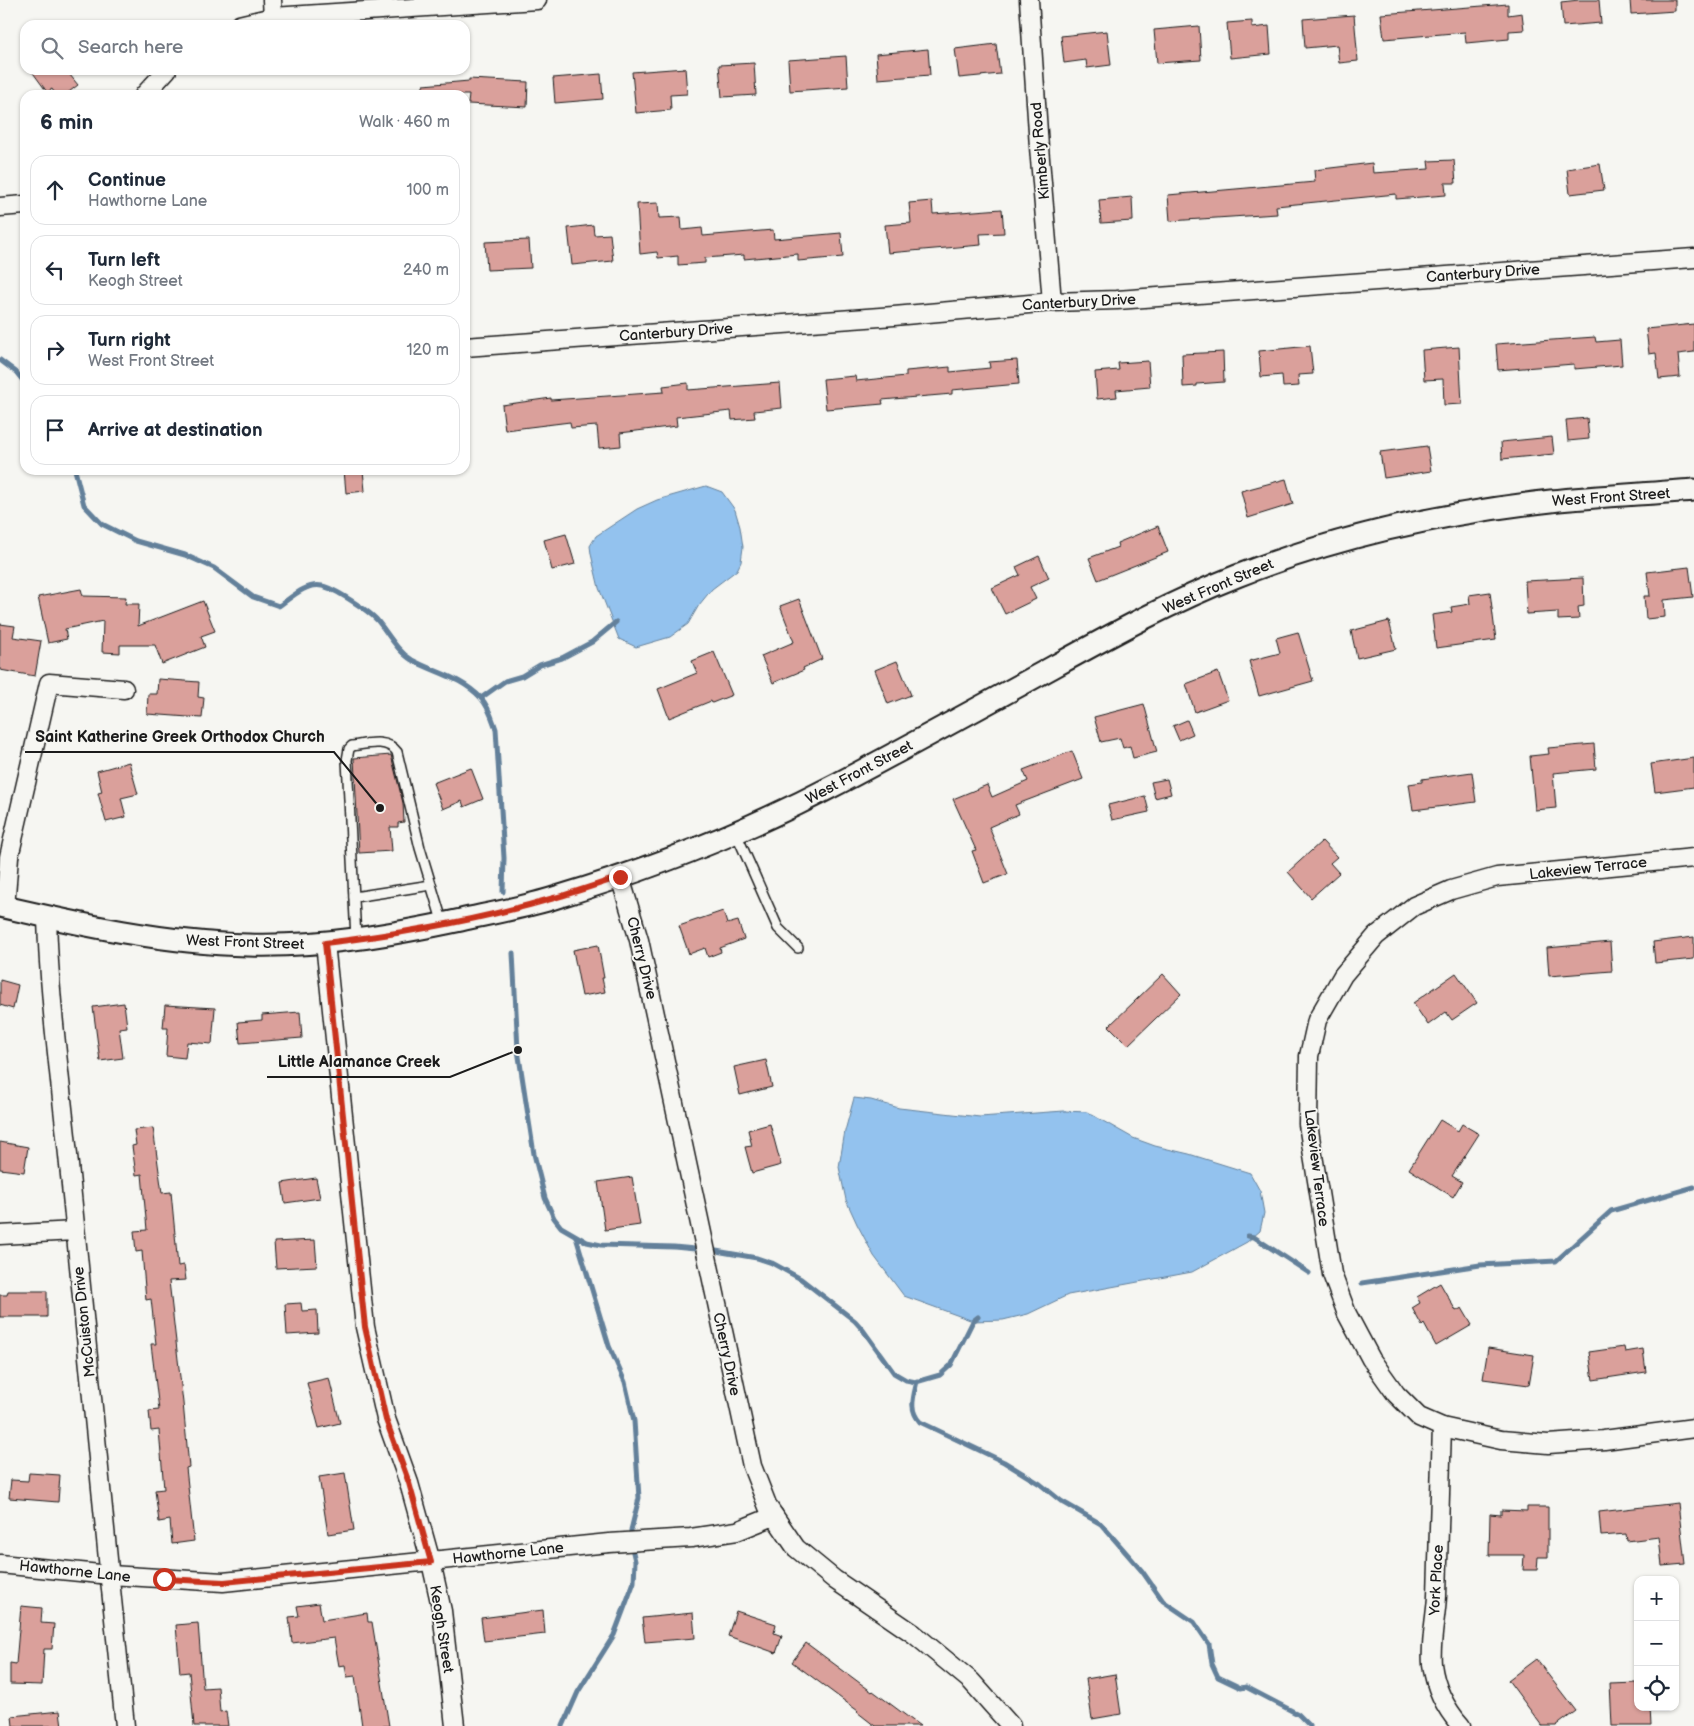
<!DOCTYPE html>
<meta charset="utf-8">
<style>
body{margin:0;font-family:"Balsamiq Sans",sans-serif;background:#f6f6f7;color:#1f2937}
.controls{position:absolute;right:15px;bottom:15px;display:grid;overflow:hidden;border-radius:10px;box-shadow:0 1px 4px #0004}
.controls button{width:45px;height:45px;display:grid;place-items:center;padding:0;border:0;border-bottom:1px solid #e0e1e3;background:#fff;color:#1f2937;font:25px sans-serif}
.stop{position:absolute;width:15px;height:15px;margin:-11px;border:4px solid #c8321e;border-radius:50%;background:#fff}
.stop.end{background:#c8321e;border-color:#fff;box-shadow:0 1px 5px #0008}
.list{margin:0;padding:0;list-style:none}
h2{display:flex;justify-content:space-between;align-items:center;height:65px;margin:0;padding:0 20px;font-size:21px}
h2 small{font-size:16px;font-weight:400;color:#747a83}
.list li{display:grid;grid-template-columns:32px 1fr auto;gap:15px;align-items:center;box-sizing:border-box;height:70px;margin:0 10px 10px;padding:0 10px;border:1px solid #e0e1e3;border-radius:15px}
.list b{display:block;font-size:19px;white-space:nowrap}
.list p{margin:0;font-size:16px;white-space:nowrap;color:#747a83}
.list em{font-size:16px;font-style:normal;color:#747a83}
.icon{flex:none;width:28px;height:28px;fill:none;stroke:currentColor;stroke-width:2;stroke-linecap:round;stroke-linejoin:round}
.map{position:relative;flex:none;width:1694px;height:1726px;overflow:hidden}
.search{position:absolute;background:#fff;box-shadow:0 1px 4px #0004;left:20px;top:20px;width:450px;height:55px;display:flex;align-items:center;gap:12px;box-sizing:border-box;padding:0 18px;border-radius:15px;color:#747a83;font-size:19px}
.panel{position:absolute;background:#fff;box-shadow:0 1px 4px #0004;left:20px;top:90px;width:450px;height:385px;border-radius:15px}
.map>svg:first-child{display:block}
</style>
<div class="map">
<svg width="1694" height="1726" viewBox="0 0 1694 1726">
<rect width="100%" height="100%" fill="#f6f6f2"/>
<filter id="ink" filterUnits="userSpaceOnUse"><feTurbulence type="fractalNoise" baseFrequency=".02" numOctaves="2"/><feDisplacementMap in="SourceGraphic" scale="10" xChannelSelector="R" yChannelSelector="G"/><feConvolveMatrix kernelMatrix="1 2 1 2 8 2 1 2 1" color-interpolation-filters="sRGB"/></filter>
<g filter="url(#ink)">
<g fill="#93c2ee" stroke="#63809a">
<path d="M706 486 722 492 735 510 740 527 743 547 741 562 737 570 712 589 699 605 688 624 670 637 636 647 619 639 599 588 591 554 590 546 596 536 637 509 657 500Z"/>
<path d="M854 1098 871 1100 899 1108 980 1117 1064 1111 1087 1112 1133 1138 1155 1146 1189 1154 1250 1173 1260 1191 1264 1213 1260 1231 1247 1242 1192 1272 1068 1295 1028 1314 1003 1320 973 1321 904 1296 874 1256 857 1224 846 1200 839 1167 845 1131Z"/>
</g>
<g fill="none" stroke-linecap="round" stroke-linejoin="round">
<g stroke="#63809a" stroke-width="5">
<path d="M0 360 16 372 25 383"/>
<path d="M75 470 84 505 102 524 136 541 185 555 214 568 253 597 279 606C292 597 306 583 322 586 334 588 369 611 377 620 388 633 397 651 412 660 436 673 461 677 481 698 489 707 492 718 496 729L504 858 503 892"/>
<path d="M481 698 505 681 522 676 540 665 562 658 592 642 616 622"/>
<path d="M513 953 518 1050 534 1154 545 1198 554 1218 561 1227 587 1242 601 1245 674 1247 716 1251 757 1258 772 1263 801 1279 855 1321 863 1330 894 1373 906 1380 916 1382 940 1375 951 1365 973 1321 978 1317"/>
<path d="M1248 1236 1254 1237 1309 1273"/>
<path d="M1362 1283 1480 1265 1556 1261 1611 1211 1694 1187"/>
<path d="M917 1381C914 1396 908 1409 920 1422L1004 1462 1040 1484 1061 1501 1101 1524 1142 1571 1163 1601 1194 1622 1209 1644 1212 1664 1218 1677 1241 1688 1246 1687 1298 1714 1310 1726"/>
<path d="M563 1726 578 1692 614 1635 634 1582 635 1561 632 1548 631 1530 639 1498 634 1421 625 1382 609 1346 576 1237"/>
</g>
</g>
<g fill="#daa09b" stroke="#1c1c1c">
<path d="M1579 0H1599L1601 23 1563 26 1561 2Z"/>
<path d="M1630 0H1675V11L1631 14Z"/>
<path d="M1508 4V15L1522 13 1524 30 1509 31V39L1466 43 1465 32 1384 39 1381 14Z"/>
<path d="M1354 15 1358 61 1339 63 1337 45 1305 48 1303 19Z"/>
<path d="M1252 21V28L1269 26 1271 54 1230 58 1227 23Z"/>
<path d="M1199 26 1201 60 1157 63 1154 30Z"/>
<path d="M1107 31 1111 65 1087 68 1086 60 1064 63 1061 36Z"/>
<path d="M996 44 1000 74 959 78 955 49Z"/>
<path d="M928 49 930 75 878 79 876 54Z"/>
<path d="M846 56 848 87 790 91 788 60Z"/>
<path d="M754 63 756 95 722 97 719 65Z"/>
<path d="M685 68 687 94 670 95 671 110 636 113 632 72Z"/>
<path d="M31 70H66L78 85 65 95H56L52 89 47 92Z"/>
<path d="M601 74 603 99 555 103 553 78Z"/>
<path d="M469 79 528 82 527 107 468 104 469 95H423V85L469 81Z"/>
<path d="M1454 160 1456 183H1445L1446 195 1396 199V194L1276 206 1277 214 1170 221 1168 195 1315 182 1314 170 1372 163 1373 173 1429 169 1428 161Z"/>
<path d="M1600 164 1604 190 1570 194 1567 169Z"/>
<path d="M1132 197 1133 221 1101 223 1099 200Z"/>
<path d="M932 201 933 214 1002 209 1004 233 980 234 981 245 888 253 885 225 911 223 909 203Z"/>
<path d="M658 203 659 218 681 217 682 230 702 228 703 236 773 230 774 239 841 233 843 257 798 261V254L744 259V255L705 258V263L678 265V256L658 258 657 252 640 254 637 204Z"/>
<path d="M593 225 594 235 610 234 613 261 572 265 568 228Z"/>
<path d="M529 240 531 268 487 270 485 242Z"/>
<path d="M1694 324V352L1678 354 1680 377 1659 379 1656 353 1649 354 1646 329Z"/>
<path d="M1595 337 1596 342 1620 340 1622 365 1574 369V364L1498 370 1496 344Z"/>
<path d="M1310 346 1313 374 1298 375 1299 386 1283 387 1282 375 1261 377 1259 351Z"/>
<path d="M1459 347 1462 404 1444 405 1443 379 1424 380 1422 350Z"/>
<path d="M1223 352 1224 382 1197 384V386L1183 387 1182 354Z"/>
<path d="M1017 360 1019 384 952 390V394L882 400 883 404 826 409 823 379 855 376 856 381 906 376V371L950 367V372L990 368 989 362Z"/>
<path d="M1148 361 1150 387 1116 390 1117 397 1097 399 1095 372 1119 370 1118 363Z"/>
<path d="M688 383V390L780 383 782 408 754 411 755 418 732 420 731 411 676 417 677 426 620 433 621 446 599 448 597 426 571 428 570 422 505 430 502 405 551 398V400L664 392 663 386Z"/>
<path d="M1587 418 1589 439 1568 441 1566 420Z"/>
<path d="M1552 437 1554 454 1502 459 1501 442Z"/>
<path d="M1427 446 1431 471 1384 478 1380 452Z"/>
<path d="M344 470H363L365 491 346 493Z"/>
<path d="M1286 479 1293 504 1248 518 1241 491Z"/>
<path d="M1158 526 1168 552 1098 580 1089 558 1118 547 1117 543Z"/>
<path d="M566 534 575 564 552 570 544 540Z"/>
<path d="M1039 556 1049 578 1030 587 1036 599 1005 614 992 588 1020 575 1016 567Z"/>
<path d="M1689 567 1693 597 1664 600 1665 617 1646 619 1644 596H1650L1647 572Z"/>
<path d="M1583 578 1584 606 1578 607 1579 619 1558 620V612L1527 614 1525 581Z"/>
<path d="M81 589 83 596 126 597 125 604H139L138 626 203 601 215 631 201 636 205 647 162 664 155 645H120V653L102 652 103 621 65 629 67 639 48 643 38 597Z"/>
<path d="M1490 592 1496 640 1436 648 1432 615 1452 612 1451 607 1470 604 1469 595Z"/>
<path d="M799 599 822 659 803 668 804 670 773 683 761 656 794 642 780 606Z"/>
<path d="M1389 621 1396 649 1357 658 1351 631Z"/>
<path d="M0 624 15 626 13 637 41 641 35 676 0 670Z"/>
<path d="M1298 632 1313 681 1259 696 1249 661 1280 653 1276 638Z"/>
<path d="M714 652 732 695 712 703 711 701 669 718 658 689 697 673 692 661Z"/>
<path d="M897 661 911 695 888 704 875 670Z"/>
<path d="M1218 672 1228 700 1195 712 1186 684Z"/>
<path d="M158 679 199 682 198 697 204 698 202 718 147 714 148 694H157Z"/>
<path d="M1144 704 1157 752 1133 758 1130 746 1123 748 1120 738 1101 742 1094 717Z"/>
<path d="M1187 720 1193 734 1179 740 1173 726Z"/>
<path d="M1594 744 1596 769 1553 773 1556 808 1535 810 1530 756 1549 754 1548 748Z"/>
<path d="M1072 751 1083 779 1015 805 1019 814 989 827 1008 874 984 883 972 851 976 850 953 799 987 785 992 797 1028 781 1023 770Z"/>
<path d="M391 755 403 803 404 822 398 823V827H390L392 851 359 853 354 758Z"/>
<path d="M1694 758V787L1655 792 1651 764Z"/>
<path d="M129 762 138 794 121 798 126 817 106 822 98 793 102 792 97 771Z"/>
<path d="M471 768 483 799 464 807 462 801 443 809 433 783Z"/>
<path d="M1472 772 1476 802 1413 810 1409 784 1422 782V779Z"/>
<path d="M1167 779 1171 794 1155 798 1151 782Z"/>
<path d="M1145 796 1149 812 1112 820 1108 805Z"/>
<path d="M1322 841 1337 857 1330 863 1339 873 1311 898 1288 872Z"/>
<path d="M723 911 727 924 738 921 744 939 720 948 721 952 708 957 705 948 689 954 679 926Z"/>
<path d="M1694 937V959L1655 963 1653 942Z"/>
<path d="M1610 942 1612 971 1549 976 1547 948Z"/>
<path d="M598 945 604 978H602L605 992 582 996 573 950Z"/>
<path d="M1456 973 1477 1003 1452 1020 1446 1012 1428 1025 1413 1003Z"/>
<path d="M1163 974 1181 994 1128 1045 1109 1026Z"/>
<path d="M0 980 18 985 13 1009 0 1005Z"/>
<path d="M124 1003 127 1027 119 1028 123 1058 100 1061 93 1007Z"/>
<path d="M165 1005 215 1008 212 1044 187 1042 185 1058 166 1056 168 1028H163Z"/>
<path d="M300 1012 302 1038 240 1043 238 1022 262 1020V1015Z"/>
<path d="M766 1060 772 1087 740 1095 734 1067Z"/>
<path d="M1440 1120 1458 1131 1462 1124 1479 1134 1452 1176 1462 1182 1453 1197 1409 1169Z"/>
<path d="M770 1124 781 1165 752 1173 745 1147 752 1146 748 1130Z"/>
<path d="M153 1128 162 1193 171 1192 178 1266 184 1265 186 1280 169 1281 183 1403 189 1467 186 1468 194 1541 172 1544 170 1520 159 1522 155 1490 164 1489 159 1430 151 1431 149 1411 159 1410 151 1344H156L151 1299 146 1300 142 1251 136 1252 134 1231 147 1230 142 1174 136 1175 132 1146 136 1145 134 1130Z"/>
<path d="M0 1142 28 1147 24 1172 0 1169Z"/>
<path d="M632 1177 640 1225 605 1230 598 1182Z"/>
<path d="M316 1178 320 1198 285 1203 282 1183Z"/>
<path d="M315 1240 317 1266 276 1268 274 1242Z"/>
<path d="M1440 1283 1456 1311 1462 1308 1472 1325 1436 1346 1424 1324 1422 1326 1412 1308 1420 1303 1417 1297Z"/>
<path d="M8 1291H47V1317H0V1295H7Z"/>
<path d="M301 1303 302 1311 317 1310 318 1333 287 1335 285 1304Z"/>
<path d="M1624 1347 1625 1352 1643 1349 1646 1372 1593 1380 1589 1352Z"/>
<path d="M1488 1348 1534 1355 1529 1385 1483 1379Z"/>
<path d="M329 1378 340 1423 319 1428 307 1383Z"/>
<path d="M29 1473 60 1475 58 1502 9 1498 11 1480 28 1481Z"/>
<path d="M345 1473 354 1530 328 1534 319 1477Z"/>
<path d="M1678 1503 1685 1564 1662 1566 1659 1537 1627 1541 1626 1534 1601 1536 1599 1512Z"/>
<path d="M1527 1507H1548V1557H1538L1537 1570H1523L1524 1555H1489L1490 1514 1501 1515V1510L1527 1511Z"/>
<path d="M319 1603 322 1620 367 1613 368 1622H372L389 1726H362L355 1676 347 1677 345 1665 339 1666 334 1638 292 1643 289 1617 299 1616 297 1606Z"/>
<path d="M21 1606 42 1608 41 1623 54 1624 52 1649H44L42 1685 10 1684V1663L16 1664Z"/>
<path d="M543 1610 545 1634 484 1641 481 1618Z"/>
<path d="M736 1611 776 1624 774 1633 782 1636 776 1653 728 1636Z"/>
<path d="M693 1613 695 1638 645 1642 642 1618Z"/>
<path d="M198 1623 203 1688 218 1687 220 1712 226 1711 228 1726H194L189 1672 180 1673 176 1625Z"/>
<path d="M806 1643 872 1692 873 1691 920 1726H875L857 1712 858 1711 792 1662Z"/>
<path d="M1536 1659 1576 1711 1556 1726H1542L1508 1680Z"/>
<path d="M1115 1674 1121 1714 1092 1719 1086 1679Z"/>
<path d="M1637 1683 1638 1707H1650L1651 1726H1612L1610 1684Z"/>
<path d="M60 1711 62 1726H13L12 1716Z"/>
</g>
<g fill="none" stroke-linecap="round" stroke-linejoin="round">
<g stroke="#1c1c1c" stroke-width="12">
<g id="service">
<path d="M736 833 778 928 798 948"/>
<path d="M354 897 431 885"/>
<path d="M356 939 347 760 349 749 352 746C367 744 387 738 397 752L420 848 443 924"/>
</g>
</g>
<g stroke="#1c1c1c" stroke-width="21">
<g id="minor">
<path d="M272 0 273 17"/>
<path d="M1029 0 1039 147 1052 302"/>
<path d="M239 25 273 17 537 0"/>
<path d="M144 95 167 70"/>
<path d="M0 207 25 205"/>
<path d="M465 347 894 316 1052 302 1117 300 1694 258"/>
<path d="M1694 858 1497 877 1451 890 1414 906 1376 936 1343 975 1317 1020 1309 1056 1308 1124 1332 1274 1347 1314 1371 1359 1396 1394 1419 1417 1442 1427 1501 1440 1548 1444 1604 1440 1694 1428"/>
<path d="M620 877 639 940 752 1466 768 1507 796 1548 835 1580 914 1634 971 1681 1011 1726"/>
<path d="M5 908 9 857 49 683 124 689"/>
<path d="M47 917C49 1000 61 1083 69 1165 86 1352 106 1539 125 1726"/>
<path d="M325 943 365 1327 386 1419 409 1483 431 1562 442 1611 455 1726"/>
<path d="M0 1235 75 1231"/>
<path d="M1442 1427C1440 1483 1439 1539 1437 1596 1436 1618 1430 1641 1432 1664 1435 1688 1446 1709 1461 1726"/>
<path d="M0 1564 110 1575 223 1582 609 1543 691 1538 737 1531 774 1516"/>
</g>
</g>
<g stroke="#1c1c1c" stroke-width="25">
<path id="tertiary" d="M0 906C82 925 164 943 248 945 320 947 391 935 461 920 493 913 526 907 557 897 654 868 750 830 839 783 911 745 982 706 1053 667 1113 634 1173 601 1237 576 1338 536 1444 513 1551 501 1598 496 1646 494 1694 490"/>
</g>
<use href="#service" stroke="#f6f6f2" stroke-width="9"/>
<use href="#minor" stroke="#f6f6f2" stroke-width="18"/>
<use href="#tertiary" stroke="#f6f6f2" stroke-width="21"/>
</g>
</g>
<g fill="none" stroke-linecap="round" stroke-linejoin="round" filter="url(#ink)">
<path stroke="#c8321e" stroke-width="6" d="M164 1579 224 1582 431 1562 409 1483 386 1420 365 1327 325 943C402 934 479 920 554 898 576 892 598 884 620 877"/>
</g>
<g text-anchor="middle" stroke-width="4" stroke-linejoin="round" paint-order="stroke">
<g font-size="15" fill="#1c1c1c" stroke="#f6f6f2">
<text transform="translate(1040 151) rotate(-95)" y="5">Kimberly Road</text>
<text transform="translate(1483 273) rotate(-4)" y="5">Canterbury Drive</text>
<text transform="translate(1079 302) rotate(-3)" y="5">Canterbury Drive</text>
<text transform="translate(676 332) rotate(-4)" y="5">Canterbury Drive</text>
<text transform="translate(1611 497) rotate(-4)" y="5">West Front Street</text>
<text transform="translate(1218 586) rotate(-23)" y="5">West Front Street</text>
<text transform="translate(859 772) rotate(-28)" y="5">West Front Street</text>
<text transform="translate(1588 868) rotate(-6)" y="5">Lakeview Terrace</text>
<text transform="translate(245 942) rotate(2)" y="5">West Front Street</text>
<text transform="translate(642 958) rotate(76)" y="5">Cherry Drive</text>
<text transform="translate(1317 1168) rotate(83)" y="5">Lakeview Terrace</text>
<text transform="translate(84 1322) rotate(-96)" y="5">McCuiston Drive</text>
<text transform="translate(727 1354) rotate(78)" y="5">Cherry Drive</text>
<text transform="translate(508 1553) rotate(-6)" y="5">Hawthorne Lane</text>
<text transform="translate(75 1571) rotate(6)" y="5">Hawthorne Lane</text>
<text transform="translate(1436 1580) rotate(-87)" y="5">York Place</text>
<text transform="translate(442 1629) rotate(81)" y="5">Keogh Street</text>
</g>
</g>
<path fill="none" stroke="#1c1c1c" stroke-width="2" d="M380 808L334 752H25M518 1050L450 1077H267"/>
<g fill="#1c1c1c" stroke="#f6f6f2" stroke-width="2">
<circle cx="380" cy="808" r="5"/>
<circle cx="518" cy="1050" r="5"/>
</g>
<g font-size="16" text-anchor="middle" font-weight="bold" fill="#1c1c1c" stroke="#f6f6f2" stroke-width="4" stroke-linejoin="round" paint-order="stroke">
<text x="180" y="742">Saint Katherine Greek Orthodox Church</text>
<text x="359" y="1067">Little Alamance Creek</text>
</g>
</svg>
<div class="controls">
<button>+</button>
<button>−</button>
<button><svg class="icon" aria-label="locate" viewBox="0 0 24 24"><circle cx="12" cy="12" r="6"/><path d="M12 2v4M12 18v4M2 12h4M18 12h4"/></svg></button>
</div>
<div class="stop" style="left:164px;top:1579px"></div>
<div class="stop end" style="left:620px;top:877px"></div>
<div class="search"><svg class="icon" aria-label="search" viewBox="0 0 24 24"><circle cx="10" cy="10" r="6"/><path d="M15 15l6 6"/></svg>Search here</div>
<section class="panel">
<h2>6 min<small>Walk · 460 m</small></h2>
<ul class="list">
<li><svg class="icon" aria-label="ahead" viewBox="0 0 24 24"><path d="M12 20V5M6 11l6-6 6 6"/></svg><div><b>Continue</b><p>Hawthorne Lane</p></div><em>100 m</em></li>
<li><svg class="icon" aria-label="left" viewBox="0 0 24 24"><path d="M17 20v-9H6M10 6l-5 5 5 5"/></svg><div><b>Turn left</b><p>Keogh Street</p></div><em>240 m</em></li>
<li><svg class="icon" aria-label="right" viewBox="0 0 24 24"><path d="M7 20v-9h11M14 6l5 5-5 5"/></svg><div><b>Turn right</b><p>West Front Street</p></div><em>120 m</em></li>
<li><svg class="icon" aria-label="arrive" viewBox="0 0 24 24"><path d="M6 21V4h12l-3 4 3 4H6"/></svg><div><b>Arrive at destination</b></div></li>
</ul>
</section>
</div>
